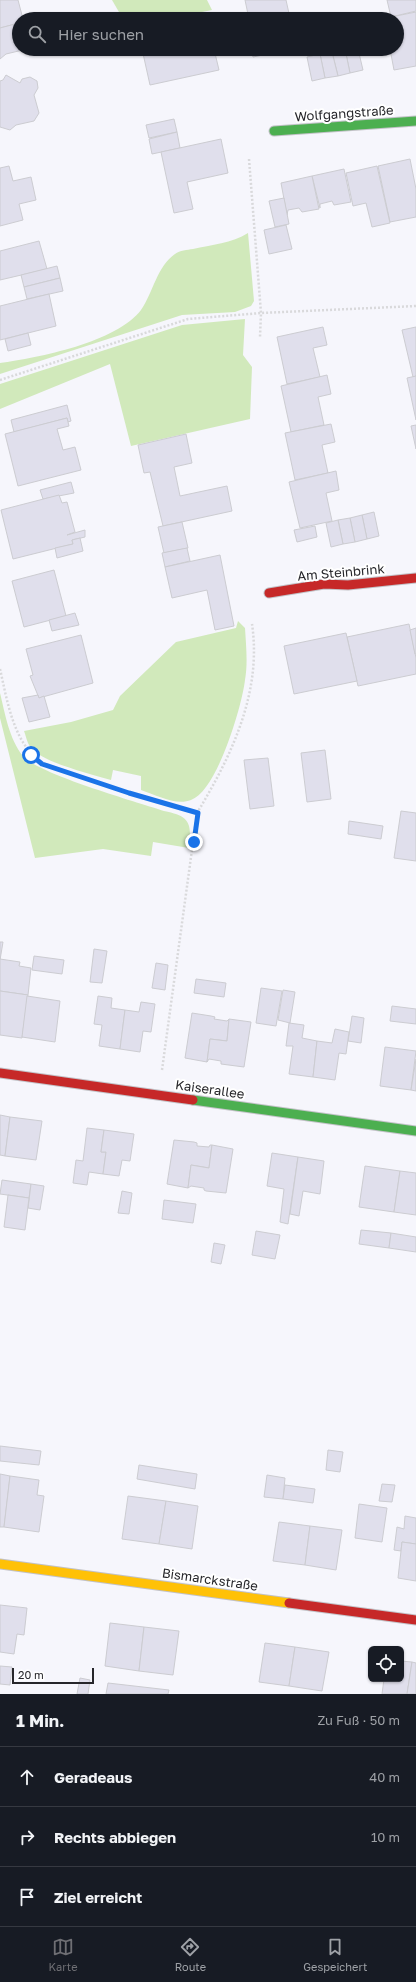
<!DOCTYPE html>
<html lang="de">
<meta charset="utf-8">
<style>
body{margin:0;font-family:"Golos Text",sans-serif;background:#20242c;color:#f1f3f6}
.controls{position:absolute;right:12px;bottom:12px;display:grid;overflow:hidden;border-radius:6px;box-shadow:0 1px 3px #0004}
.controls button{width:36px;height:36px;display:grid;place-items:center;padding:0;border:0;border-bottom:1px solid #363941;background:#171b24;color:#f1f3f6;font:20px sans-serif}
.scale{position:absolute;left:12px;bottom:10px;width:82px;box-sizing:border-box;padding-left:4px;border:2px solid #26262a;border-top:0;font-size:11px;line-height:14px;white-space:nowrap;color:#26262a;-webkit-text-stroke:3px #fff;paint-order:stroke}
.stop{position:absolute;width:12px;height:12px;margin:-9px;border:3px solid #1a73e8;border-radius:50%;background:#fff}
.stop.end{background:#1a73e8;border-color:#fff;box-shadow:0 1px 4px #0008}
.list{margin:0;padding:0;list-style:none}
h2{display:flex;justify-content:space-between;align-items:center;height:52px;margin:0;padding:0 16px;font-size:17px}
h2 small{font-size:13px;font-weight:400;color:#9ea1a6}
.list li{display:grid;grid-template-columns:26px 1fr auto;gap:12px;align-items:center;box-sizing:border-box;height:60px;padding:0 16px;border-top:1px solid #363941}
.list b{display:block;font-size:15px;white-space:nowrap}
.list em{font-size:13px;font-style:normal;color:#9ea1a6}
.icon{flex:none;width:22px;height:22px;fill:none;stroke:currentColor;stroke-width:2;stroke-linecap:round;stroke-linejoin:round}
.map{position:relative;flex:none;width:416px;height:1694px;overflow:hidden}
.search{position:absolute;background:#171b24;box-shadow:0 1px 3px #0004;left:12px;right:12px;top:12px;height:44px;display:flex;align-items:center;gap:10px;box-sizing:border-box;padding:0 14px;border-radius:22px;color:#9ea1a6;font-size:15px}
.sheet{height:232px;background:#171b24}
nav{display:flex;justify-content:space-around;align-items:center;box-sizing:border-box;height:56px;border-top:1px solid #363941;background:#171b24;font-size:11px;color:#9ea1a6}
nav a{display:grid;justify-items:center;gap:2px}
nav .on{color:#6f6f74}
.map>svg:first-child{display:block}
</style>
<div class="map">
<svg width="416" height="1694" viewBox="0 0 416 1694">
<rect width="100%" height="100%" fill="#f6f6fc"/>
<g fill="#d1e9bb">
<path d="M112 0H207L212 10 167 19H123Z"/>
<path d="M248 233 254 301 251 306 235 312 182 315 0 374V363C38 358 117 342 141 310 153 293 157 266 175 254 180 250 187 250 193 249 211 245 232 243 248 233Z"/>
<path d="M245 319 243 355 252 367 250 419 131 446 110 364 0 409V384L182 325Z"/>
<path d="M238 621 245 628C246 645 248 663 245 680 242 706 217 791 191 800 176 806 156 795 141 790V776L113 770 111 780C91 774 44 763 31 748 27 743 26 736 24 731L71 722 113 710 120 696 176 642 236 628Z"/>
<path d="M0 693C5 713 9 739 23 756 38 774 137 802 164 811 190 816 192 823 189 848L153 842 151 856 103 849 35 858 0 718Z"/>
</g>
<g fill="#e0dfec" stroke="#ccccd1">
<path d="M0 0H18L23 19H19V23L0 28Z"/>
<path d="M245 0H286L290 18 249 19Z"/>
<path d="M387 0H416V11L391 17Z"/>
<path d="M416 12V66L394 70 390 49H397V19L386 18Z"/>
<path d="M19 23V49H27L6 54 0 59V28Z"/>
<path d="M142 49H214L219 70 150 85Z"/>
<path d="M251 49H288V50L253 57Z"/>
<path d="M345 49H358L363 70 350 73Z"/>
<path d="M345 49 350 73 338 76 332 52Z"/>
<path d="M332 52 338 76 325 78 320 54Z"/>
<path d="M320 54 325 78 312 81 307 57Z"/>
<path d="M6 75 20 83 22 79 30 77 37 81 38 88 34 95 39 113 34 121 16 125 10 130 0 127V81L3 80Z"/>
<path d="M174 119 177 132 149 138 146 125Z"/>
<path d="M177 132 180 148 152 154 149 139Z"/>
<path d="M221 139 228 173 187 182 193 209 174 213 161 152Z"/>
<path d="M410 159 416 189V217L390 222 378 166Z"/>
<path d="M9 166 13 181 31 177 36 200 19 204 23 220 0 226V168Z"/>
<path d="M377 166 390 223 372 227 366 203 353 206 346 173Z"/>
<path d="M344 169 351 202 334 205 332 201 320 204V208L312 176Z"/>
<path d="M312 176 319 209 302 212 299 208 288 210 287 215 281 183Z"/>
<path d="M284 198 289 224 275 227 269 201Z"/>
<path d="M286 225 292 249 269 254 264 230Z"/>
<path d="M39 241 47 269 0 280V251Z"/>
<path d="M57 266 60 278 24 287 21 275Z"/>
<path d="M60 278 63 291 27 299 24 287Z"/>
<path d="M49 294 56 326 0 340V306Z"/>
<path d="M323 327 327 345 313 348 320 377 287 384 277 337Z"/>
<path d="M416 327V376L413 377 402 330Z"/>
<path d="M28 333 31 345 8 351 5 339Z"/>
<path d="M327 375 331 394 318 397 324 425 291 432 281 386Z"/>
<path d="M416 376V420L407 378Z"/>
<path d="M67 405 71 421 68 422 67 418 14 432 11 420Z"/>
<path d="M67 418 69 426 57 429 63 450 75 447 81 470 18 486 5 434Z"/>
<path d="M331 424 335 442 322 445 328 473 295 480 285 433Z"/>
<path d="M416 425V449L411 426Z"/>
<path d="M186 434 192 463 174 467 180 496 227 486 232 511 163 526 150 472 144 473 138 445Z"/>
<path d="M336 471 339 490 326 493 332 521 300 528 289 482Z"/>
<path d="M71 482 74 493 43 499 40 490Z"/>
<path d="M59 495 62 503 67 502 75 532 67 535 85 530V537L72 540 73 544 13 559 1 510Z"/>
<path d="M374 512 379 536 367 539 362 515Z"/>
<path d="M362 515 367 539 355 542 350 518Z"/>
<path d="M350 518 355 542 343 544 338 520Z"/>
<path d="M338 520 343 544 331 547 326 523Z"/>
<path d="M182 522 188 548 164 553 158 527Z"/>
<path d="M315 526 317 537 297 542 294 530Z"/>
<path d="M80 538 83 551 57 558 55 548 73 544 72 540Z"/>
<path d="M187 548 190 561 165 567 162 553Z"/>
<path d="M220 555 234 626 215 630 207 590 172 598 165 567Z"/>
<path d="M54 570 66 616 24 627 12 581Z"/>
<path d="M75 613 79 625 52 631 49 620Z"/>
<path d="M409 624 416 658V674L358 686 347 637Z"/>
<path d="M416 628V654H415L410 630Z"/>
<path d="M346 633 357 681 294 694 284 646Z"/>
<path d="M81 635 93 683 39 698 30 676 33 675 26 649Z"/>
<path d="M38 695 39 698 44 696 50 717 29 722 22 698Z"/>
<path d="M325 750 331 799 307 802 301 753Z"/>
<path d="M268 758 274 806 250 809 244 760Z"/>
<path d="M401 811 416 813V861L394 858Z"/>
<path d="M349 821 383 826 381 839 348 834Z"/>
<path d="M0 942H3L0 960Z"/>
<path d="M94 949 107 951 102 983 90 982Z"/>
<path d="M34 956 64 960 62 974 32 970Z"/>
<path d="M0 959 20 962 19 966 31 968 28 995 0 991Z"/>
<path d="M156 963 168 965 165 990 152 988Z"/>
<path d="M196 979 226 983 224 997 194 993Z"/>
<path d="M261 988 282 991 276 1026 256 1023Z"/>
<path d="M283 990 295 992 290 1023 278 1020Z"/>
<path d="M0 991 28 995 22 1038 0 1035Z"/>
<path d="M27 996 60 1001 55 1042 22 1037Z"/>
<path d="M98 996 112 998 111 1008 125 1010 120 1049 99 1046 102 1025 94 1024Z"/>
<path d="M141 1002 155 1004 151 1032 143 1031 140 1052 120 1049 125 1010 139 1012Z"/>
<path d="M392 1006 416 1009V1024L390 1021Z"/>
<path d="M192 1013 211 1016 215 1017 214 1019 227 1021 229 1019 227 1041 210 1039 207 1062 185 1058Z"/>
<path d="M352 1016 364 1018 361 1043 348 1041Z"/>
<path d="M229 1019 251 1022 244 1067 221 1064V1061L209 1059 207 1062 210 1039 227 1041Z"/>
<path d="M289 1023 304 1025 302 1038 317 1041 313 1077 289 1074 293 1046H286Z"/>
<path d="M335 1029 349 1032 346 1054 339 1053 335 1080 313 1077 317 1041 332 1043Z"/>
<path d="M385 1047 416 1051 411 1090 380 1086Z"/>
<path d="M416 1059V1091L411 1090Z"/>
<path d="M0 1115 10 1117 5 1156 0 1155Z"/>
<path d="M10 1117 42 1121 36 1160 5 1156Z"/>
<path d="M87 1128 104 1130 101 1152H106L103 1174 89 1172 87 1185 73 1183 76 1160 83 1161Z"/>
<path d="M104 1130 134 1134 130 1161 122 1160 119 1176 103 1174 106 1152H101Z"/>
<path d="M174 1140 194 1142 197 1143V1146L209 1147 210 1145H212L209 1168 191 1165 188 1188 167 1184Z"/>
<path d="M212 1145 233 1149 226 1193 206 1191 204 1190V1188L191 1186 188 1188 191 1165 209 1168Z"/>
<path d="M272 1153 298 1157 288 1224 280 1222 284 1189 267 1186Z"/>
<path d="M298 1157 324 1161 320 1194 303 1191 299 1216 290 1214Z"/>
<path d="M365 1166 400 1171 394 1212 359 1207Z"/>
<path d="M400 1171 416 1173V1215L394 1212Z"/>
<path d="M2 1180 31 1184 29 1198 0 1194Z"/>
<path d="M31 1184 44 1186 40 1210 28 1208Z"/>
<path d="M122 1191 132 1193 129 1214 118 1213Z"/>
<path d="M8 1195 29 1198 25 1230 4 1227Z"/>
<path d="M164 1200 196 1204 193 1223 162 1219Z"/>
<path d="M361 1230 391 1233 389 1248 359 1244Z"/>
<path d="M256 1231 280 1235 275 1259 252 1255Z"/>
<path d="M391 1233 416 1237V1252L389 1248Z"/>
<path d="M214 1243 225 1245 221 1264 211 1262Z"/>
<path d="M0 1446 41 1451 39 1465 0 1461Z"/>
<path d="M328 1450 343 1452 340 1472 326 1470Z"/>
<path d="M139 1465 197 1474 195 1489 137 1479Z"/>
<path d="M0 1474 10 1476 4 1527H0Z"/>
<path d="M267 1475 285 1478 283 1499 264 1497Z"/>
<path d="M10 1476 39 1480 37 1495 44 1496 39 1532 4 1527Z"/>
<path d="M382 1484 395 1485 392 1502 379 1501Z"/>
<path d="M285 1485 315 1489 313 1503 283 1499Z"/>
<path d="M128 1496 166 1501 159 1544 122 1539Z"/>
<path d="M166 1501 198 1506 192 1549 159 1544Z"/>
<path d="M359 1504 387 1508 382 1542 355 1538Z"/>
<path d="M405 1516 416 1518V1544L402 1542 401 1551 394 1550 397 1527 404 1529Z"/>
<path d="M279 1522 310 1526 305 1565 273 1561Z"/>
<path d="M310 1526 342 1530 336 1570 305 1565Z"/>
<path d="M402 1542 416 1544V1581L398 1578Z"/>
<path d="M0 1605 27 1608 24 1635 17 1634 14 1654 0 1652Z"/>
<path d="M110 1623 144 1627 139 1671 105 1666Z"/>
<path d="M144 1627 179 1631 173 1675 139 1671Z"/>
<path d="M265 1643 295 1647 289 1686 259 1682Z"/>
<path d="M295 1647 329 1652 322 1691 289 1686Z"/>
<path d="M401 1661 412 1662 407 1694H382L384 1679H401Z"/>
<path d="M412 1662 416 1663V1694H407Z"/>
<path d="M0 1666 12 1667 10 1685 0 1684Z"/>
<path d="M80 1678 90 1680 88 1694H77Z"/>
<path d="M108 1683 169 1690 168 1694H106Z"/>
</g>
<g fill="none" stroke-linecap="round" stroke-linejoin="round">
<g stroke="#c2c2c7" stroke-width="11">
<g id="fast">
<path d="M274 131 416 121"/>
<path d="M193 1100 416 1131"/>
</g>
</g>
<g stroke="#c2c2c7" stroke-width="11">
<path id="slow" d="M0 1564 289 1603"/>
</g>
<g stroke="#c2c2c7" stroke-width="11">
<g id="jam">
<path d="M269 593 324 584 348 585 416 578"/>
<path d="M0 1073 193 1100"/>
<path d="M289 1603 416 1620"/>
</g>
</g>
<g stroke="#d9d9db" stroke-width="2.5" stroke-dasharray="2 2" stroke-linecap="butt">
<path d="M249 159 261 313 260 337"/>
<path d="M0 380 188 319 261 313 416 306"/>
<path d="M0 669C8 704 13 741 42 764L129 793 197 813C232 755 262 692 252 624"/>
<path d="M162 1070 197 813"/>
</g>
<use href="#fast" stroke="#4caf50" stroke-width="9"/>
<use href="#slow" stroke="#ffc107" stroke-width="9"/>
<use href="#jam" stroke="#c62828" stroke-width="9"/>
</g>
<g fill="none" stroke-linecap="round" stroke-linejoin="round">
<path stroke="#1a73e8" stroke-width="5" d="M31 755 42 764 129 793 198 813 194 842"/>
</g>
<g text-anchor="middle" stroke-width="4" stroke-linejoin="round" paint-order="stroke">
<g font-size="13" fill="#26262a" stroke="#fff">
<text transform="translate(344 113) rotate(-4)" y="5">Wolfgangstraße</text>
<text transform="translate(341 572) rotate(-5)" y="5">Am Steinbrink</text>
<text transform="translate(210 1089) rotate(8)" y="5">Kaiserallee</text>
<text transform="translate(210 1579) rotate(8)" y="5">Bismarckstraße</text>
</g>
</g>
</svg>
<div class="controls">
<button><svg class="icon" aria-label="locate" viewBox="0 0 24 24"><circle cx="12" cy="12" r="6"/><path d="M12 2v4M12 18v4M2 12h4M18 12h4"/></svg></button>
</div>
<div class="scale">20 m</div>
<div class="stop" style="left:31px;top:755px"></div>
<div class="stop end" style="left:194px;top:842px"></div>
<div class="search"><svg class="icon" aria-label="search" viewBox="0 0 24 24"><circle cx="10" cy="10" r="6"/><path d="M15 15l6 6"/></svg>Hier suchen</div>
</div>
<section class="sheet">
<h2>1 Min.<small>Zu Fuß · 50 m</small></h2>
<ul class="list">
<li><svg class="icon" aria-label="ahead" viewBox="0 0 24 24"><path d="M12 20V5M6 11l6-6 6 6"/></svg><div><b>Geradeaus</b></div><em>40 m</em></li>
<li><svg class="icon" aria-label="right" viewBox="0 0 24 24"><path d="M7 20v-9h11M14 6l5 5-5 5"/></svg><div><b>Rechts abbiegen</b></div><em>10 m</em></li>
<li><svg class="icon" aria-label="arrive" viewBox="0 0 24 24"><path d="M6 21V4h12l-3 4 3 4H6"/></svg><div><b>Ziel erreicht</b></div></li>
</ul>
</section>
<nav>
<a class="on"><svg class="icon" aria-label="map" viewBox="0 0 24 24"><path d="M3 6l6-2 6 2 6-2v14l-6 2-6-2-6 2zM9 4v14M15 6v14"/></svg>Karte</a>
<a><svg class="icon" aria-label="directions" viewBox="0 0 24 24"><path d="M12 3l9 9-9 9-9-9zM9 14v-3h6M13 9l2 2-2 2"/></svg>Route</a>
<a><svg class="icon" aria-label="saved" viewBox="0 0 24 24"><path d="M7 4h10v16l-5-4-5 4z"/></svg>Gespeichert</a>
</nav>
